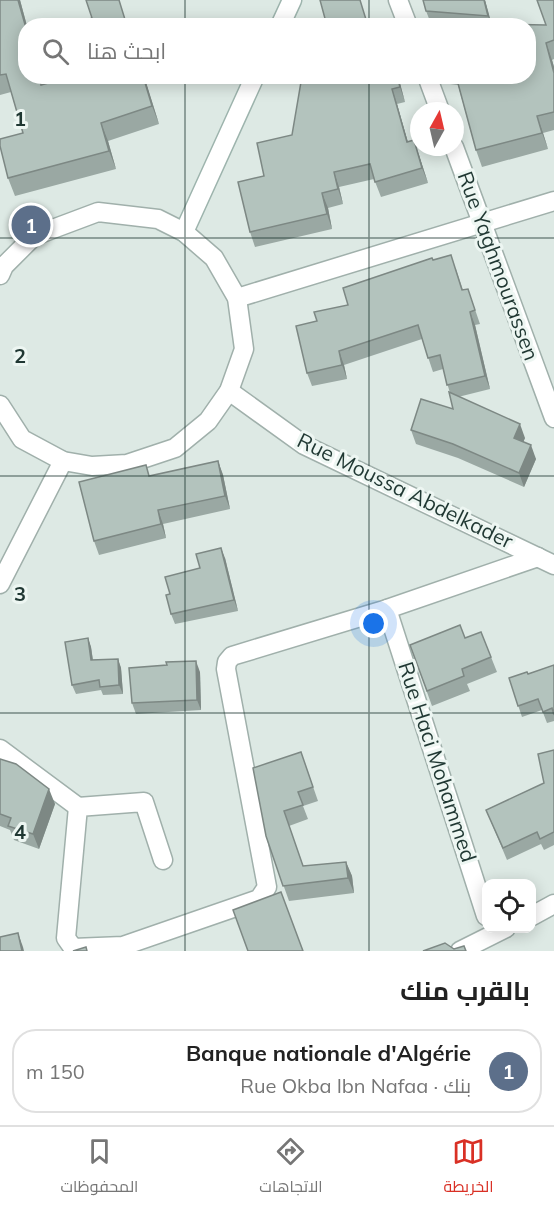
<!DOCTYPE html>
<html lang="ar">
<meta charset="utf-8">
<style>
body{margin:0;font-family:Mulish,Cairo,sans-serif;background:#f2f2f2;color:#222;direction:rtl}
.controls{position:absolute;right:18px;bottom:18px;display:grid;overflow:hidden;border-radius:12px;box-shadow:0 3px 15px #0003}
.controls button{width:54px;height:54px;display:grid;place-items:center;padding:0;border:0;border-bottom:2px solid #e0e0e0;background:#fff;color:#222;font:30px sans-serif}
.compass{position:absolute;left:410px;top:102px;width:54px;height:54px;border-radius:50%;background:#fff;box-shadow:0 3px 15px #0003;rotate:8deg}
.you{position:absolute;left:374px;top:624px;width:21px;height:21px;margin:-15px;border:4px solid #fff;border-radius:50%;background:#1a73e8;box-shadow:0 0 0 9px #1a73e833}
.badge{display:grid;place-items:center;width:39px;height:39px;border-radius:50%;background:#d93025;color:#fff;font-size:20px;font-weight:700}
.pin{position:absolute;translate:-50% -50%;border:3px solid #fff;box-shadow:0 2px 6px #0006}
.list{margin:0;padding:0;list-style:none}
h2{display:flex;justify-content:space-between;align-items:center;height:78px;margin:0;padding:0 24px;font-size:26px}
h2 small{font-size:20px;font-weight:400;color:#767676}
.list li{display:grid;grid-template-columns:39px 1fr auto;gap:18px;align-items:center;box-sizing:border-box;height:84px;margin:0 12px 12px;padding:0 12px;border:2px solid #e0e0e0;border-radius:24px}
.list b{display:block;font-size:22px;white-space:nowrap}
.list p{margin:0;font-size:20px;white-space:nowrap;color:#767676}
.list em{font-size:20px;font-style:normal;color:#767676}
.icon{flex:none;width:33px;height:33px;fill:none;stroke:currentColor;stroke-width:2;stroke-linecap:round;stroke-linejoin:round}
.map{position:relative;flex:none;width:554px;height:951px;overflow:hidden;direction:ltr}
.search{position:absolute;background:#fff;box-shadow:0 3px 15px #0003;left:18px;right:18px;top:18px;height:66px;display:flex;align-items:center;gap:15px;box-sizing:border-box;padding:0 21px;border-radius:24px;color:#767676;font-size:22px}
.sheet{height:174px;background:#fff}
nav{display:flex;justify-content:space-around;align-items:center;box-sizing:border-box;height:84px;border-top:2px solid #e0e0e0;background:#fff;font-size:16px;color:#767676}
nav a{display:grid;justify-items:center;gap:3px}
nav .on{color:#d93025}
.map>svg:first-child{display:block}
</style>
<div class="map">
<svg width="554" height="951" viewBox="0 0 554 951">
<rect width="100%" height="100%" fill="#dde9e4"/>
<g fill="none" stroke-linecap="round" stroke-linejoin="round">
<g stroke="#a0b0ab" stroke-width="21">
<g id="street">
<path d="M398 0 408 26"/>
<path d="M427 76 440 111"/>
<path d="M454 147 554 418"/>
<path d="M0 275 4 266 34 236 98 212 158 219 184 232 214 258 237 298 244 349 229 391 208 421 175 448 127 464 92 466 63 461 22 439 0 405"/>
<path d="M237 298 554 201"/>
<path d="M229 391 304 445 554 565"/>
<path d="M0 584 63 461"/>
<path d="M387 609 486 916"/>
<path d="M0 749 78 807"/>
<path d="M163 860 144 802 78 807 66 938 73 948 123 946 259 899 267 887 226 669 227 662 232 656 387 609 538 557"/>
<path d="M532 916 554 904"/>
<path d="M460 951 506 928"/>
</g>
</g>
<g stroke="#9db4ad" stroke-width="21">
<g id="secondary">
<path d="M280 26 292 0"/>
<path d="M184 232 255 76"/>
</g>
</g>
<use href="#street" stroke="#fff" stroke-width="18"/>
<use href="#secondary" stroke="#fff" stroke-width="18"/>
</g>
<g fill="#9aa8a3">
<path d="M0 0H20L27 26H26L43 85 144 76 159 124 108 141 116 169 15 196 8 178 23 133 11 92 0 95Z"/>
<path d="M485 0 492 26H432L426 11Z"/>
<path d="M554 0V59L552 60 554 67V130L543 133 548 149 482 167 476 150 458 85 442 83 440 76H528Z"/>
<path d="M398 76 405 102 397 104 408 142 419 155 428 183 381 197 374 179 339 187 343 204 328 208 332 229 255 247 250 232 264 176 292 135 342 78Z"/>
<path d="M433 260 456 269 463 290 468 289 480 324 475 325 490 389 458 397 525 438 523 442 536 459 524 487 458 458 416 444 411 430 453 409 450 393 443 369 433 372 422 339 344 365 347 379 312 386 307 373 317 321Z"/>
<path d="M218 461 223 475 230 509 163 524 166 538 99 555 94 541 150 476Z"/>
<path d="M225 558 238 611 175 624 171 614 170 594 200 568Z"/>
<path d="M88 638 91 647 93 660 118 659 121 668 123 694 103 695 101 690 76 694 72 685Z"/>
<path d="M465 638 491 657 497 672 467 684 470 691 432 706 410 645Z"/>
<path d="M554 665V721L547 723 542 710 522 717 509 678 528 674Z"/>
<path d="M200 672 201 710 136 714 132 703Z"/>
<path d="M554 750V845L544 850 541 844 507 860 486 810 544 783Z"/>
<path d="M301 752 318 801 303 806 308 819 289 826 303 866 346 862 352 876 354 893 289 901 266 836Z"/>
<path d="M0 759 55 804 39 849 14 840 10 830 0 826Z"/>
</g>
<g fill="#7d8884">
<path d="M18 0H20L27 26H26V28Z"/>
<path d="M484 0H485L492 26 488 16Z"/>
<path d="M546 43 552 60 554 67V73Z"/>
<path d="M143 76H144L159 124 152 106Z"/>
<path d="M397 76H398L405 102 400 87Z"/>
<path d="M392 89 397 104 412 157 407 142Z"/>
<path d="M537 116 543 133 548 149 542 133Z"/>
<path d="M101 123 108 141 116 169 109 151Z"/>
<path d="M414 140 419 155 428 183 422 168Z"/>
<path d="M334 172 339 187 343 204 338 189Z"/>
<path d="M322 193 328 208 332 229 327 214Z"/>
<path d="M470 312 475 325 490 389 485 376Z"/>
<path d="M339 351 344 365 347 379 342 365Z"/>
<path d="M520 424 525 438 519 452 514 438Z"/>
<path d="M531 445 536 459 524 487 519 473Z"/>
<path d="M218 461 223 475 230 509 225 496Z"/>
<path d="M158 510 163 524 166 538 161 524Z"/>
<path d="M221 548 225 558 238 611 234 600Z"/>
<path d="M88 638 91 647 94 669 91 660Z"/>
<path d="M118 659 121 668 123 694 119 685Z"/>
<path d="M196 661 200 672 201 710 197 700Z"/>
<path d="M49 789 55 804 39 849 33 834Z"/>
<path d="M346 862 352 876 354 893 348 878Z"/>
<path d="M18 933 23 947 24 951H22Z"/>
</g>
<g fill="#b3c3bd" stroke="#7d8884" stroke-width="1.5">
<path d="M0 0H18L26 28V76H39L41 85 73 76H143L152 106 101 123 109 151 8 178 0 146V139L23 133 6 74 0 75Z"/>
<path d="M86 0H119L127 26H78V23L92 18Z"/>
<path d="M320 0H360L368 26H327Z"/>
<path d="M423 0H484L488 16 426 11Z"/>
<path d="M537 0H554V40L546 43 554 73V112L537 116 542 133 476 150 456 76H528V26H493L499 24 546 25Z"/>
<path d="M302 76H334L342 78V76H397L400 87 392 89 407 142 414 140 422 168 375 182 370 164 334 172 338 189 322 193 327 214 250 232 238 182 264 176 257 143 292 135Z"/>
<path d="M451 255 462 290 468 289 475 310 470 312 485 376 447 385 440 355 428 358 418 325 339 351 342 365 307 373 296 326 317 321 314 312 348 305 343 288 432 258 433 260Z"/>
<path d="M449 392 520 424 514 438 531 445 519 473 453 444 411 430 421 399 453 409Z"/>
<path d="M218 461 225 496 158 510 161 524 94 541 79 482 146 465 149 476Z"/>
<path d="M221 548 234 600 171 614 166 595 170 594 165 577 200 568 196 554Z"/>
<path d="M460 625 465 638 481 632 491 657 462 669 464 676 427 691 410 645Z"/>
<path d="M88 638 91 660 118 659 119 685 100 687 99 680 72 685 65 642Z"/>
<path d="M196 661 197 700 132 703 129 668 167 665 166 662Z"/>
<path d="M554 665V715L552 708 543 712 538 699 518 706 509 678 527 672 528 674Z"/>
<path d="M554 750V832L540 839 537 832 503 848 486 810 544 783 538 754Z"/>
<path d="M301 752 313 787 298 792 303 805 284 811 303 866 346 862 348 878 283 886 266 836 253 768Z"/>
<path d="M0 759 16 764 49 789 33 834 8 826 11 818 0 814Z"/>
<path d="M281 892 303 951H248L233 910Z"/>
<path d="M18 933 22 951H0V937Z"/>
<path d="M445 943 454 949 464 946 466 951H423Z"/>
<path d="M86 947 87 951H73Z"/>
</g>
<path fill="none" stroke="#1f3732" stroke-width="1.5" stroke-opacity="0.55" d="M185 0V26M369 0V26M185 76V951M369 76V951M0 238H554M0 476H554M0 713H554"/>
<g text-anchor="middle" stroke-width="6" stroke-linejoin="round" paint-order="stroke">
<g font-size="21" fill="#1f3732" stroke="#edf6f2">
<text transform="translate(498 266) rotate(70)" y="7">Rue Yaghmourassen</text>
<text transform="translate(405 491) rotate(26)" y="7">Rue Moussa Abdelkader</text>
<text transform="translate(437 762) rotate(72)" y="7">Rue Haci Mohammed</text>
</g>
</g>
<g font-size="20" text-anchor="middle" font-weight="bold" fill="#1f3732" stroke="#edf6f2" stroke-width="6" stroke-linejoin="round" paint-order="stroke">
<text x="20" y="126">1</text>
<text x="20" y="363">2</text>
<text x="20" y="601">3</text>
<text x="20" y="839">4</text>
</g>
</svg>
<div class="controls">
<button><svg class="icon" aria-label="locate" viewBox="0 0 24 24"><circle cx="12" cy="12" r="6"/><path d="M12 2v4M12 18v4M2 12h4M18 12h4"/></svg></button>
</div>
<svg class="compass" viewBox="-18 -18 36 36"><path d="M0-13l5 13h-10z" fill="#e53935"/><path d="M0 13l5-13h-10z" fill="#767676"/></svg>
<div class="you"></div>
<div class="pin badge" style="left:31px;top:225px;background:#5c6f8a">1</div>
<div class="search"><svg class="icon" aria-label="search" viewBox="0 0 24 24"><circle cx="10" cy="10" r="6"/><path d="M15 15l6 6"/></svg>ابحث هنا</div>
</div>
<section class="sheet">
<h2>بالقرب منك<small></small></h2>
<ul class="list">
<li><span class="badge" style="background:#5c6f8a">1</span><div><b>Banque nationale d'Algérie</b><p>بنك · Rue Okba Ibn Nafaa</p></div><em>150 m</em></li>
</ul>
</section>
<nav>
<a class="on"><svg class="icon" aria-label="map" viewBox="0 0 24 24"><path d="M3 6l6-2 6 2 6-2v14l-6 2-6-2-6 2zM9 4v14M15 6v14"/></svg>الخريطة</a>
<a><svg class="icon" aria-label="directions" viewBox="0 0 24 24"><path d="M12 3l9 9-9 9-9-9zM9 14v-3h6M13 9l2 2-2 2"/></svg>الاتجاهات</a>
<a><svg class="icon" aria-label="saved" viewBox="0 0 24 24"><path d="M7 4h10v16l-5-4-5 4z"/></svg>المحفوظات</a>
</nav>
